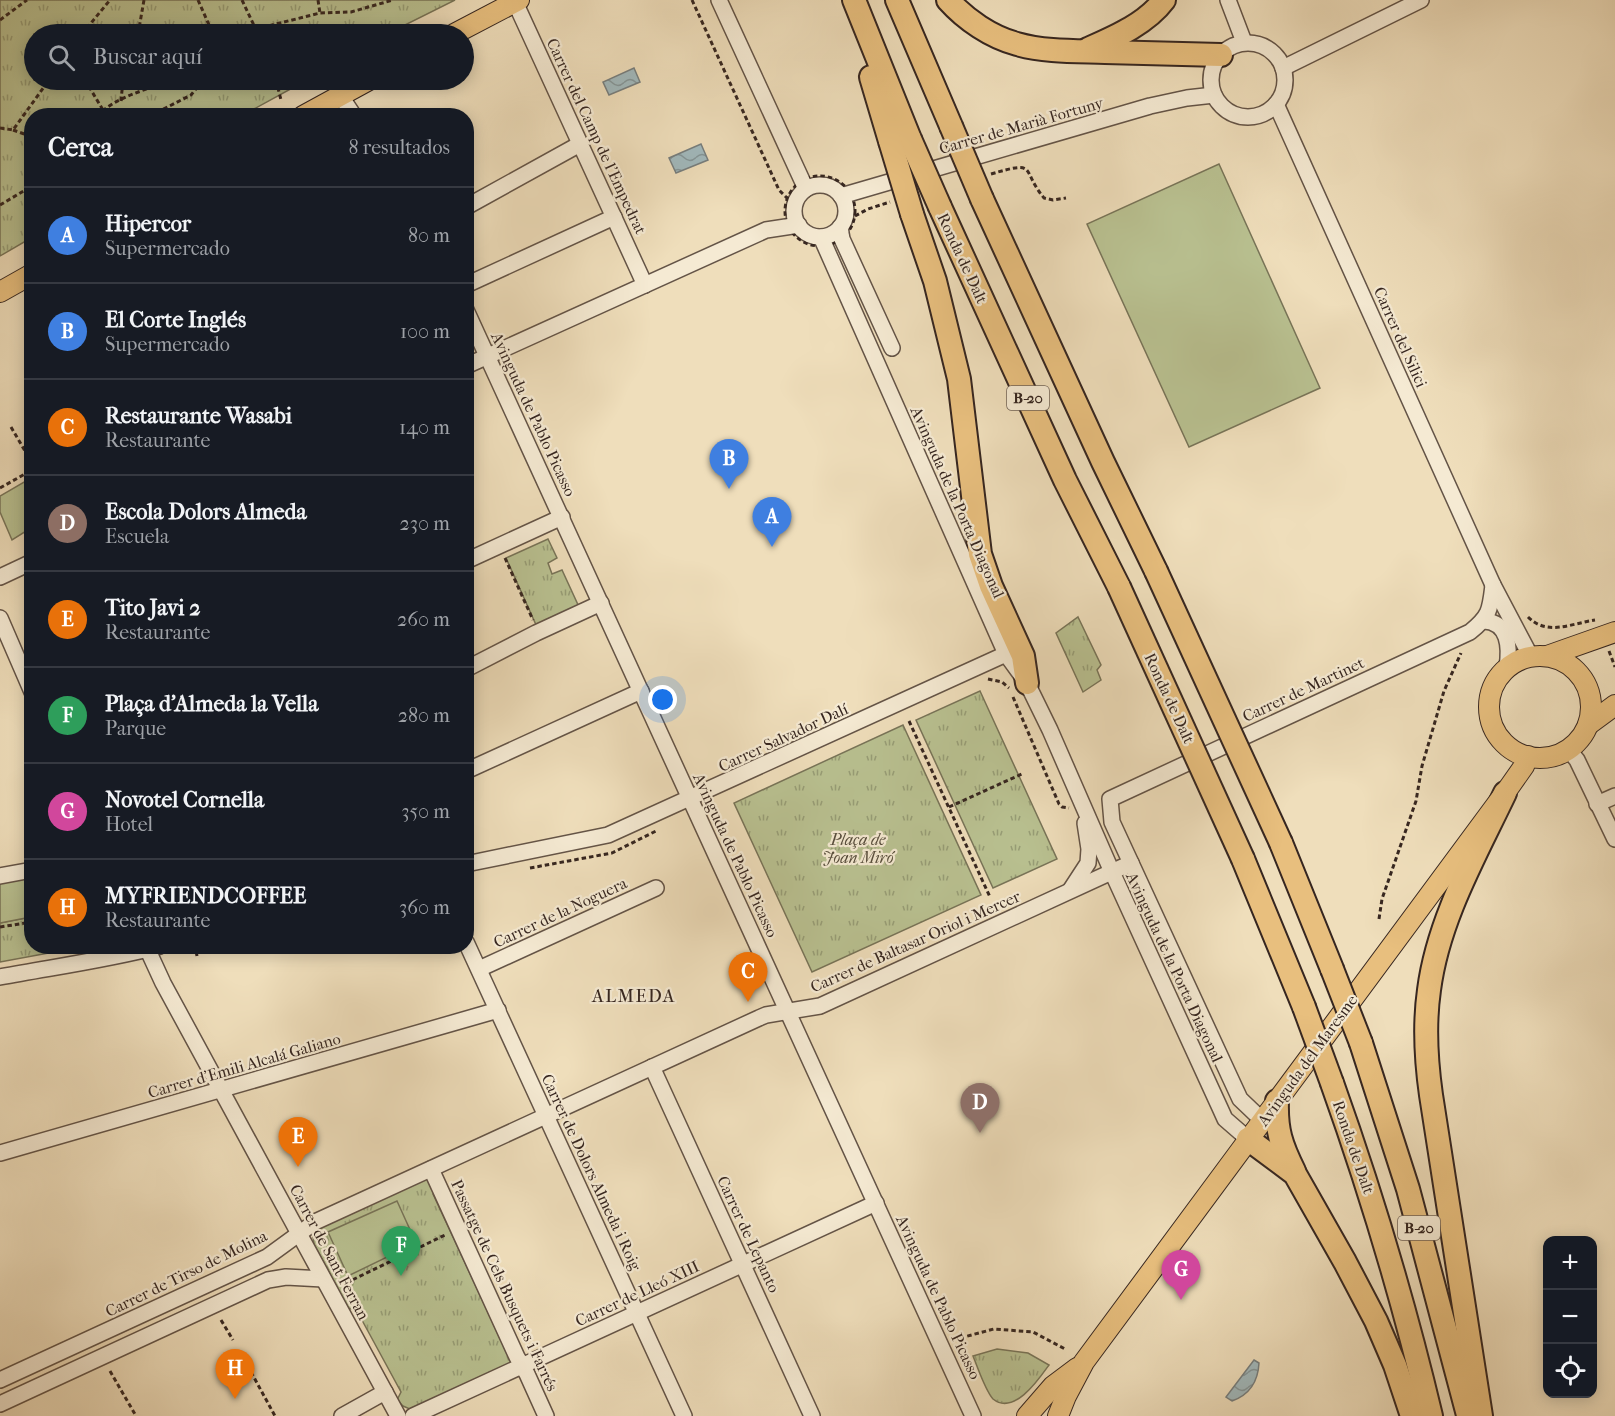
<!DOCTYPE html>
<html lang="es">
<meta charset="utf-8">
<style>
body{margin:0;font-family:"IM FELL French Canon",serif;background:#20242c;color:#f1f3f6}
.controls{position:absolute;right:18px;bottom:18px;display:grid;overflow:hidden;border-radius:12px;box-shadow:0 3px 15px #0003}
.controls button{width:54px;height:54px;display:grid;place-items:center;padding:0;border:0;border-bottom:2px solid #363941;background:#171b24;color:#f1f3f6;font:30px sans-serif}
.you{position:absolute;left:663px;top:700px;width:21px;height:21px;margin:-15px;border:4px solid #fff;border-radius:50%;background:#1a73e8;box-shadow:0 0 0 9px #1a73e833}
.badge{display:grid;place-items:center;width:39px;height:39px;border-radius:50%;background:#ea580c;color:#fff;font-size:20px;font-weight:700}
.pin{position:absolute;translate:-50% -50px;filter:drop-shadow(0 2px 3px #0008)}
.pin::after{content:'';position:absolute;top:32px;width:21px;height:18px;background:inherit;clip-path:polygon(0 0,100% 0,50% 100%)}
.list{margin:0;padding:0;list-style:none}
h2{display:flex;justify-content:space-between;align-items:center;height:78px;margin:0;padding:0 24px;font-size:26px}
h2 small{font-size:20px;font-weight:400;color:#9ea1a6}
.list li{display:grid;grid-template-columns:39px 1fr auto;gap:18px;align-items:center;box-sizing:border-box;height:96px;padding:0 24px;border-top:2px solid #363941}
.list b{display:block;font-size:22px;white-space:nowrap}
.list p{margin:0;font-size:20px;white-space:nowrap;color:#9ea1a6}
.list em{font-size:20px;font-style:normal;color:#9ea1a6}
.icon{flex:none;width:33px;height:33px;fill:none;stroke:currentColor;stroke-width:2;stroke-linecap:round;stroke-linejoin:round}
.map{position:relative;flex:none;width:1615px;height:1416px;overflow:hidden}
.search{position:absolute;background:#171b24;box-shadow:0 3px 15px #0003;left:24px;top:24px;width:450px;height:66px;display:flex;align-items:center;gap:15px;box-sizing:border-box;padding:0 21px;border-radius:33px;color:#9ea1a6;font-size:22px}
.panel{position:absolute;background:#171b24;box-shadow:0 3px 15px #0003;left:24px;top:108px;width:450px;height:846px;border-radius:24px}
.map>svg:first-child{display:block}
</style>
<div class="map">
<svg width="1615" height="1416" viewBox="0 0 1615 1416">
<defs>
<pattern id="grass-tufts" width="24" height="20" patternUnits="userSpaceOnUse" patternTransform="scale(1.5)"><rect width="24" height="20" fill="#b9c191"/><path d="M3 7l-1-3M5 7V3M7 7l1-3M15 17l-1-3M17 17v-4M19 17l1-3" fill="none" stroke="#979d76"/></pattern>
<pattern id="water-waves" width="16" height="10" patternUnits="userSpaceOnUse" patternTransform="scale(1.5)"><rect width="16" height="10" fill="#a1b9bd"/><path d="M0 5q4-4 8 0t8 0" fill="none" stroke="#849699"/></pattern>
</defs>
<rect width="100%" height="100%" fill="#efdebb"/>
<filter id="stains"><feTurbulence type="fractalNoise" baseFrequency=".00333" numOctaves="4"/><feColorMatrix values="0 0 0 0 .2 0 0 0 0 .09 0 0 0 0 .02 0 0 0 .5 -.17"/></filter>
<radialGradient id="worn" r=".72"><stop offset=".6" stop-color="#630" stop-opacity="0"/><stop offset="1" stop-color="#630" stop-opacity=".3"/></radialGradient>
<g fill="url(#grass-tufts)" stroke="#787458" stroke-width="1.5">
<path d="M0 0H455L387 34H34V80H307L243 115 32 116 31 238 0 256Z"/>
<path d="M548 539 557 558 548 563 552 574 562 570 579 607 537 627 506 558Z"/>
<path d="M1078 617 1101 665 1097 670 1101 680 1083 692 1056 633Z"/>
<path d="M980 691 1057 859 993 888 916 720Z"/>
<path d="M903 725 981 895 812 972 734 803Z"/>
<path d="M31 917 32 946 81 947 0 962V923Z"/>
<path d="M426 1178 431 1180 437 1191 433 1194 506 1351 515 1362 412 1410 403 1406 397 1400 401 1392 357 1311 348 1308 314 1244 313 1237 315 1228Z"/>
<path d="M997 1349 1028 1353 1049 1365C1039 1379 1014 1416 993 1399 985 1390 978 1368 973 1356Z"/>
</g>
<g fill="#b9c191" stroke="#787458" stroke-width="1.5">
<path d="M1219 164 1320 388 1189 447 1087 224Z"/>
<path d="M31 478V528L12 540 0 512V496Z"/>
<path d="M31 877V917L0 923V883Z"/>
<path d="M397 1201 416 1243 348 1276 328 1232Z"/>
</g>
<g fill="url(#water-waves)" stroke="#767e7e" stroke-width="1.5">
<path d="M634 68 640 82 609 95 603 82Z"/>
<path d="M701 144 708 160 676 173 669 158Z"/>
<path d="M1254 1360 1259 1363C1258 1382 1249 1395 1232 1401L1226 1397Z"/>
</g>
<g fill="none" stroke-linecap="round" stroke-linejoin="round">
<g stroke="#645447" stroke-width="18">
<g id="minor">
<path d="M719 0 806 189"/>
<path d="M1228 0 1244 42"/>
<path d="M515 2 645 285"/>
<circle cx="1248" cy="80" r="37"/>
<path d="M1283 68 1421 0"/>
<path d="M340 95 354 116"/>
<path d="M1276 104 1493 585 1531 657"/>
<circle cx="820" cy="211" r="26"/>
<path d="M841 196 1150 106 1187 98 1214 95"/>
<path d="M466 207 580 144"/>
<path d="M840 227 842 239 892 348"/>
<path d="M821 237 1006 654 1027 683 1050 730 1112 872 1220 1108 1225 1119 1248 1139"/>
<path d="M466 285 614 217"/>
<path d="M466 310 973 1416"/>
<path d="M466 366 766 230 799 225"/>
<path d="M466 561 562 517"/>
<path d="M0 577 32 562"/>
<path d="M0 618 32 692"/>
<path d="M1484 621C1509 622 1510 648 1507 667"/>
<path d="M466 669 536 633 601 603"/>
<path d="M1568 749 1577 760 1615 839"/>
<path d="M466 771 641 691"/>
<path d="M1597 804 1615 796"/>
<path d="M466 864 608 835 1006 654"/>
<path d="M0 876 32 870"/>
<path d="M1071 889 1088 863 1089 849 1085 823"/>
<path d="M466 942 684 1416"/>
<path d="M146 946 163 983 398 1416"/>
<path d="M479 969 656 888"/>
<path d="M0 977C53 967 107 960 160 946"/>
<path d="M652 1067 812 1416"/>
<path d="M1262 1120 1240 1099 1112 822 1110 799 1470 632C1490 616 1490 610 1493 585"/>
<path d="M0 1153 498 1010"/>
<path d="M431 1169 517 1357 527 1374 546 1416"/>
<path d="M0 1380 267 1257 315 1222 759 1018 766 1015 820 1006 1131 863"/>
<path d="M0 1404 268 1280 286 1277 323 1279"/>
<path d="M342 1416 385 1392"/>
<path d="M413 1416 876 1203"/>
</g>
</g>
<g stroke="#362620" stroke-width="22">
<g id="major">
<path d="M454 34 519 0"/>
<path d="M303 116 369 80"/>
<path d="M0 292 32 274"/>
<path d="M1547 656 1615 632"/>
<circle cx="1540" cy="707" r="51"/>
<path d="M1588 725 1615 705"/>
<path d="M1027 1416 1053 1386 1077 1368"/>
<path d="M1058 1416 1066 1396 1084 1362 1505 793 1524 766 1528 756"/>
</g>
</g>
<g stroke="#362620" stroke-width="26">
<g id="highway">
<path d="M854 0 910 139"/>
<path d="M897 0 951 126"/>
<path d="M948 0C966 20 991 37 1017 44 1045 52 1076 51 1105 52 1143 53 1182 54 1221 55"/>
<path d="M1088 49C1115 37 1146 24 1164 0"/>
<path d="M871 77 890 141"/>
<path d="M982 199 1103 462 1156 571"/>
<path d="M940 207 1065 480 1119 587"/>
<path d="M912 214 935 281 959 379 980 554 991 586 1023 656 1027 683"/>
<path d="M1281 843 1332 969"/>
<path d="M1243 859 1304 1007"/>
<path d="M1361 1043 1408 1189 1468 1415"/>
<path d="M1332 1083C1371 1192 1404 1303 1431 1416"/>
<path d="M1277 1101C1276 1130 1281 1145 1294 1171"/>
<path d="M1248 1139 1295 1174 1345 1262 1376 1321 1395 1365 1412 1416"/>
<path d="M1481 1416 1431 1095C1426 1060 1424 1025 1429 990 1438 920 1475 856 1505 793"/>
</g>
</g>
<g stroke="#362620" stroke-width="3" stroke-dasharray="4.5 3" stroke-linecap="butt">
<path d="M198 0 213 34"/>
<path d="M242 0 258 34"/>
<path d="M318 0 320 13"/>
<path d="M692 0 779 190 787 198"/>
<path d="M0 20 27 0"/>
<path d="M82 34 110 0"/>
<path d="M138 34 144 0"/>
<path d="M183 34 210 28"/>
<path d="M249 34 256 29 320 13 351 12 393 0"/>
<path d="M424 34 439 27"/>
<path d="M85 80 103 110"/>
<path d="M276 80 281 100"/>
<path d="M121 101 123 80"/>
<path d="M97 116C115 97 147 90 170 80"/>
<path d="M150 116 191 95 203 80"/>
<path d="M276 116 287 109"/>
<path d="M0 128 13 130 49 80"/>
<path d="M13 130 27 135 32 140"/>
<path d="M991 174C1039 160 1020 169 1044 198L1053 200 1066 198"/>
<circle cx="820" cy="211" r="35"/>
<path d="M0 205 32 186"/>
<path d="M855 216 868 209 890 202"/>
<path d="M11 427 32 463"/>
<path d="M0 488 32 470"/>
<path d="M505 558 533 620"/>
<path d="M1528 617C1547 636 1570 624 1595 620"/>
<path d="M1609 651 1615 667"/>
<path d="M988 679 1002 682 1009 688"/>
<path d="M1013 697 1059 804 1062 807 1069 808"/>
<path d="M909 721 990 897"/>
<path d="M949 807 1024 773"/>
<path d="M530 868 612 853 658 830"/>
<path d="M1379 919 1382 899 1416 801 1422 766 1444 691 1461 653"/>
<path d="M0 927 32 922"/>
<path d="M195 946 197 956"/>
<path d="M346 1283 445 1235"/>
<path d="M221 1320 233 1340"/>
<path d="M960 1338 994 1329 1033 1332 1065 1349"/>
<path d="M110 1371 136 1416"/>
<path d="M251 1372 275 1416"/>
</g>
<use href="#minor" stroke="#f5ead3" stroke-width="15"/>
<use href="#major" stroke="#e8bf7e" stroke-width="20"/>
<use href="#highway" stroke="#e8bf7e" stroke-width="22"/>
<g stroke="#362620" stroke-width="26" stroke-linecap="butt">
<g id="highway-bridge">
<path d="M951 126 982 199"/>
<path d="M910 139 940 207"/>
<path d="M890 141 912 214"/>
<path d="M1156 571 1281 843"/>
<path d="M1119 587 1243 859"/>
<path d="M1332 969 1361 1043"/>
<path d="M1304 1007 1332 1083"/>
</g>
</g>
<use href="#highway-bridge" stroke="#e8bf7e" stroke-width="22"/>
</g>
<g text-anchor="middle" stroke-width="4.5" stroke-linejoin="round" paint-order="stroke">
<g fill="#f5ead3" stroke="#6f6156" stroke-width="1.5">
<rect x="1007" y="386" width="42" height="24" rx="4.5"/>
<rect x="1398" y="1216" width="42" height="24" rx="4.5"/>
</g>
<g font-size="15" font-weight="bold" fill="#362620">
<text x="1028" y="403">B-20</text>
<text x="1419" y="1233">B-20</text>
</g>
<g font-size="16" fill="#362620" stroke="#f5ead3">
<text transform="translate(1021 125) rotate(-16)" y="6">Carrer de Marià Fortuny</text>
<text transform="translate(597 136) rotate(65)" y="6">Carrer del Camp de l'Empedrat</text>
<text transform="translate(963 258) rotate(65)" y="6">Ronda de Dalt</text>
<text transform="translate(1401 337) rotate(66)" y="6">Carrer del Silici</text>
<text transform="translate(534 414) rotate(65)" y="6">Avinguda de Pablo Picasso</text>
<text transform="translate(958 502) rotate(66)" y="6">Avinguda de la Porta Diagonal</text>
<text transform="translate(1303 689) rotate(-25)" y="6">Carrer de Martinet</text>
<text transform="translate(1170 698) rotate(65)" y="6">Ronda de Dalt</text>
<text transform="translate(783 737) rotate(-25)" y="6">Carrer Salvador Dalí</text>
<text transform="translate(736 855) rotate(65)" y="6">Avinguda de Pablo Picasso</text>
<text transform="translate(560 912) rotate(-25)" y="6">Carrer de la Noguera</text>
<text transform="translate(915 941) rotate(-24)" y="6">Carrer de Baltasar Oriol i Mercer</text>
<text transform="translate(1175 967) rotate(65)" y="6">Avinguda de la Porta Diagonal</text>
<text transform="translate(1307 1060) rotate(-54)" y="6">Avinguda del Maresme</text>
<text transform="translate(244 1065) rotate(-16)" y="6">Carrer d'Emili Alcalá Galiano</text>
<text transform="translate(1354 1147) rotate(71)" y="6">Ronda de Dalt</text>
<text transform="translate(592 1172) rotate(65)" y="6">Carrer de Dolors Almeda i Roig</text>
<text transform="translate(749 1234) rotate(65)" y="6">Carrer de Lepanto</text>
<text transform="translate(330 1252) rotate(62)" y="6">Carrer de Sant Ferran</text>
<text transform="translate(186 1273) rotate(-26)" y="6">Carrer de Tirso de Molina</text>
<text transform="translate(505 1285) rotate(65)" y="6">Passatge de Cels Busquets i Farrés</text>
<text transform="translate(637 1293) rotate(-25)" y="6">Carrer de Lleó XIII</text>
<text transform="translate(939 1297) rotate(65)" y="6">Avinguda de Pablo Picasso</text>
</g>
<g font-size="16" font-style="italic" fill="#574d3c" stroke="#f5ead3">
<text x="858" y="845">Plaça de<tspan x="858" dy="18">Joan Miró</tspan></text>
</g>
<g font-size="18" letter-spacing="1.5" fill="#362620" stroke="#f5ead3">
<text x="634" y="1002">ALMEDA</text>
</g>
</g>
<rect width="100%" height="100%" filter="url(#stains)"/>
<rect width="100%" height="100%" fill="url(#worn)"/>
</svg>
<div class="controls">
<button>+</button>
<button>−</button>
<button><svg class="icon" aria-label="locate" viewBox="0 0 24 24"><circle cx="12" cy="12" r="6"/><path d="M12 2v4M12 18v4M2 12h4M18 12h4"/></svg></button>
</div>
<div class="you"></div>
<div class="pin badge" style="left:772px;top:547px;background:#3f7fe0">A</div>
<div class="pin badge" style="left:729px;top:489px;background:#3f7fe0">B</div>
<div class="pin badge" style="left:748px;top:1002px;background:#e8710a">C</div>
<div class="pin badge" style="left:980px;top:1133px;background:#8d6e63">D</div>
<div class="pin badge" style="left:298px;top:1167px;background:#e8710a">E</div>
<div class="pin badge" style="left:401px;top:1276px;background:#2e9e5b">F</div>
<div class="pin badge" style="left:1181px;top:1300px;background:#d1479c">G</div>
<div class="pin badge" style="left:235px;top:1399px;background:#e8710a">H</div>
<div class="search"><svg class="icon" aria-label="search" viewBox="0 0 24 24"><circle cx="10" cy="10" r="6"/><path d="M15 15l6 6"/></svg>Buscar aquí</div>
<section class="panel">
<h2>Cerca<small>8 resultados</small></h2>
<ul class="list">
<li><span class="badge" style="background:#3f7fe0">A</span><div><b>Hipercor</b><p>Supermercado</p></div><em>80 m</em></li>
<li><span class="badge" style="background:#3f7fe0">B</span><div><b>El Corte Inglés</b><p>Supermercado</p></div><em>100 m</em></li>
<li><span class="badge" style="background:#e8710a">C</span><div><b>Restaurante Wasabi</b><p>Restaurante</p></div><em>140 m</em></li>
<li><span class="badge" style="background:#8d6e63">D</span><div><b>Escola Dolors Almeda</b><p>Escuela</p></div><em>230 m</em></li>
<li><span class="badge" style="background:#e8710a">E</span><div><b>Tito Javi 2</b><p>Restaurante</p></div><em>260 m</em></li>
<li><span class="badge" style="background:#2e9e5b">F</span><div><b>Plaça d'Almeda la Vella</b><p>Parque</p></div><em>280 m</em></li>
<li><span class="badge" style="background:#d1479c">G</span><div><b>Novotel Cornella</b><p>Hotel</p></div><em>350 m</em></li>
<li><span class="badge" style="background:#e8710a">H</span><div><b>MYFRIENDCOFFEE</b><p>Restaurante</p></div><em>360 m</em></li>
</ul>
</section>
</div>
